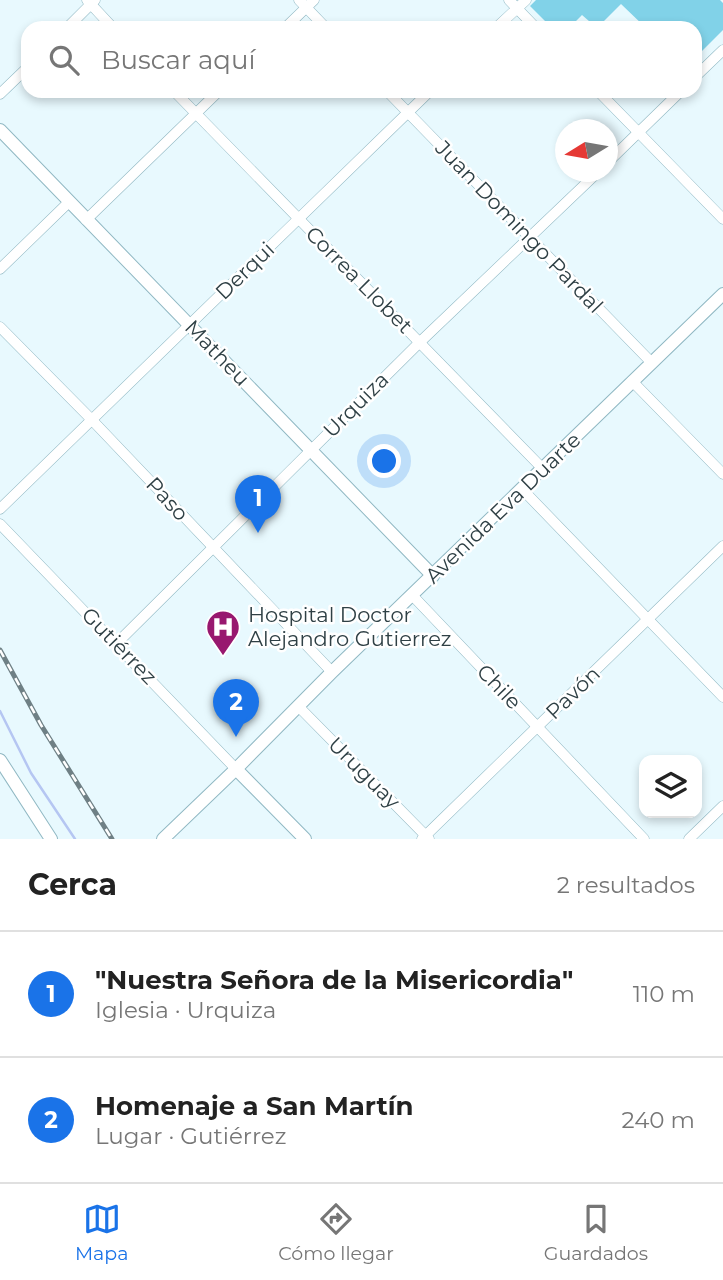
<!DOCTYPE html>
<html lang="es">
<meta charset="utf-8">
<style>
body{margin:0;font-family:Montserrat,sans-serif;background:#f6f6f6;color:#222}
.controls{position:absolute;right:21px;bottom:21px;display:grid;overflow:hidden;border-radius:14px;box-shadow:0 4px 10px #0003}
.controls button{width:63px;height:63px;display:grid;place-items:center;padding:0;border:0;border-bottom:2px solid #e0e0e0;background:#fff;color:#222;font:35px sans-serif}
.compass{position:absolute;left:555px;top:119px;width:63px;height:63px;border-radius:50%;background:#fff;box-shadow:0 4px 10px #0003;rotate:259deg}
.you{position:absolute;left:385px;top:462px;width:24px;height:24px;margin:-18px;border:5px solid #fff;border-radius:50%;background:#1a73e8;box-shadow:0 0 0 10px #1a73e833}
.badge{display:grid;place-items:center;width:46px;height:46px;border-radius:50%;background:#1a73e8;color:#fff;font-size:23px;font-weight:700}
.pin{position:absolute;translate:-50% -58px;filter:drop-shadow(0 2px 4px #0008)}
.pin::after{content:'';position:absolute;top:37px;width:24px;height:21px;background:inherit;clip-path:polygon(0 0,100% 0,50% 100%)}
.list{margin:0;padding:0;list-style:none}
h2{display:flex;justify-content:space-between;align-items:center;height:91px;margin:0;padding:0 28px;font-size:30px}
h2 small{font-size:23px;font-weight:400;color:#767676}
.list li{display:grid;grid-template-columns:46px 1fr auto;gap:21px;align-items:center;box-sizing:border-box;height:126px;padding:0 28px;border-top:2px solid #e0e0e0}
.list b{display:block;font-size:26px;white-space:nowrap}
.list p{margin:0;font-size:23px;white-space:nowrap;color:#767676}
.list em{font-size:23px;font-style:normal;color:#767676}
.icon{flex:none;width:38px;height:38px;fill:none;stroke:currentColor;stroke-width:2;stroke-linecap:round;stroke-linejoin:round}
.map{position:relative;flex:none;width:723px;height:839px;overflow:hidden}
.search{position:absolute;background:#fff;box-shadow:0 4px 10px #0003;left:21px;right:21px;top:21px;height:77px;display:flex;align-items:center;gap:18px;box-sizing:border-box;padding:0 24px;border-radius:21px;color:#767676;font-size:26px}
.sheet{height:343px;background:#fff}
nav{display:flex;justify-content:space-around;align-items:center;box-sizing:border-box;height:98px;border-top:2px solid #e0e0e0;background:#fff;font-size:19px;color:#767676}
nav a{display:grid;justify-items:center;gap:4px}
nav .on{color:#1a73e8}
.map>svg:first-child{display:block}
</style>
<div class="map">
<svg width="723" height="839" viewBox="0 0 723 839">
<rect width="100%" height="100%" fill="#e8f9fe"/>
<path fill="#81d2e8" d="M536 0H720L723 3V30L695 58V28H646L621 4 597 28 582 15 569 28H552L530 6Z"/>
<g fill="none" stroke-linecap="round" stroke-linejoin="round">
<path stroke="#b5c6f2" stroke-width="2.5" d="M0 711 31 773 75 839"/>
<g stroke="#90b8c3" stroke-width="11">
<g id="minor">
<path d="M87 0 113 28"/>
<path d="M299 0 326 28"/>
<path d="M509 0 536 28"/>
<path d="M67 28 95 0"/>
<path d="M285 28 314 0"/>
<path d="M496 28 526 0"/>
<path d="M695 77 723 50"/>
<path d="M174 91 543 469"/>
<path d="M387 91 651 362"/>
<path d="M598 91 723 219"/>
<path d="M0 94 28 67"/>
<path d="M608 162 681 91"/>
<path d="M86 220 219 91"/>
<path d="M0 269 69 202"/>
<path d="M0 327 92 420 332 672"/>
<path d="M632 381 723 474"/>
<path d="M522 489 723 697"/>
<path d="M0 509 430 91"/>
<path d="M0 524 236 769"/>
<path d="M412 595 644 839"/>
<path d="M117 643 420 342 598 172"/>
<path d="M298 706 429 839"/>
<path d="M422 839 723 546"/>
<path d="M689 839 723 806"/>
</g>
</g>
<g stroke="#90b8c3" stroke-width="14">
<g id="tertiary">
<path d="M0 130 433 576"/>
<path d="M0 760 51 839"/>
</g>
</g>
<g stroke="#90b8c3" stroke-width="14">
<g id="secondary">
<path d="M236 769 305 839"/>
<path d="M163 839 236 769 332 672 723 294"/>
</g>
</g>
<use href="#minor" stroke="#fff" stroke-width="10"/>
<use href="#tertiary" stroke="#fff" stroke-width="12"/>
<use href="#secondary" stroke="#fff" stroke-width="12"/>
<g stroke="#6f8085" stroke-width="5">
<path id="rail" d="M0 650 41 725 112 839"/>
</g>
<use href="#rail" stroke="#fff" stroke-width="2.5" stroke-dasharray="8" stroke-linecap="butt"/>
</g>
<defs>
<g id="hospital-pin" transform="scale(1.75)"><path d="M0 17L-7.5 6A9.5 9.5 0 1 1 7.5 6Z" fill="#98186f" stroke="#fff"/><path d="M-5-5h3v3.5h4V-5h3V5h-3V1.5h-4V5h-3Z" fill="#fff"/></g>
</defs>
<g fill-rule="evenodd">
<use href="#hospital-pin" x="223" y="627"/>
</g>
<g text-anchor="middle" stroke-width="5" stroke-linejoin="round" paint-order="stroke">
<g font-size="21" fill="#2f4045" stroke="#fff">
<text transform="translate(519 227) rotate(46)" y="7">Juan Domingo Pardal</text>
<text transform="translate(245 271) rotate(-44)" y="7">Derqui</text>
<text transform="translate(359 280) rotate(45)" y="7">Correa Llobet</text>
<text transform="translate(217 353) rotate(46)" y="7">Matheu</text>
<text transform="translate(356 405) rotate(-45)" y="7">Urquiza</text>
<text transform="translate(167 499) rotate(47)" y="7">Paso</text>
<text transform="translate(503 508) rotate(-44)" y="7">Avenida Eva Duarte</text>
<text transform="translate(119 646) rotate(46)" y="7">Gutiérrez</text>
<text transform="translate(499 687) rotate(46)" y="7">Chile</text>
<text transform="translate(573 693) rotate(-44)" y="7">Pavón</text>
<text transform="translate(364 773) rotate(45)" y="7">Uruguay</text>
</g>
<g font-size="21" fill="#2f4045" stroke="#fff" text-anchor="start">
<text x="248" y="622">Hospital Doctor<tspan x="248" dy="24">Alejandro Gutierrez</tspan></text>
</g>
</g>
</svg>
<div class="controls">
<button><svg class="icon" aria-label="layers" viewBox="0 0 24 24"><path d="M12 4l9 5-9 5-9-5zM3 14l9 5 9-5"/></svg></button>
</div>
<svg class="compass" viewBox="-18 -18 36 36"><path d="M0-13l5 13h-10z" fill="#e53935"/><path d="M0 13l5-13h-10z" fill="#767676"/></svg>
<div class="you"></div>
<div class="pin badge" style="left:258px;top:533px">1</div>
<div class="pin badge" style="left:236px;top:737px">2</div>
<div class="search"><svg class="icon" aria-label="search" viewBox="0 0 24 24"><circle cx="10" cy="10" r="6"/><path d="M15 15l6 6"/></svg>Buscar aquí</div>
</div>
<section class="sheet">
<h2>Cerca<small>2 resultados</small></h2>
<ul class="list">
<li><span class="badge">1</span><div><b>&quot;Nuestra Señora de la Misericordia&quot;</b><p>Iglesia · Urquiza</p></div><em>110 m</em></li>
<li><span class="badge">2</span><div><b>Homenaje a San Martín</b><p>Lugar · Gutiérrez</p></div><em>240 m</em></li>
</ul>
</section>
<nav>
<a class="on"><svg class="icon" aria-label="map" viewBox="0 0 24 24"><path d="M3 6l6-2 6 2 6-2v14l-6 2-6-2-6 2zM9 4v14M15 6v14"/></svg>Mapa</a>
<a><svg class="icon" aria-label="directions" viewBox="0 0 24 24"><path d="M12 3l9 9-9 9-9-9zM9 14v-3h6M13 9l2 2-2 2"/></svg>Cómo llegar</a>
<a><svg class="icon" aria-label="saved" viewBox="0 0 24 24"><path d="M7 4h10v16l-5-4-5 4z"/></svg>Guardados</a>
</nav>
